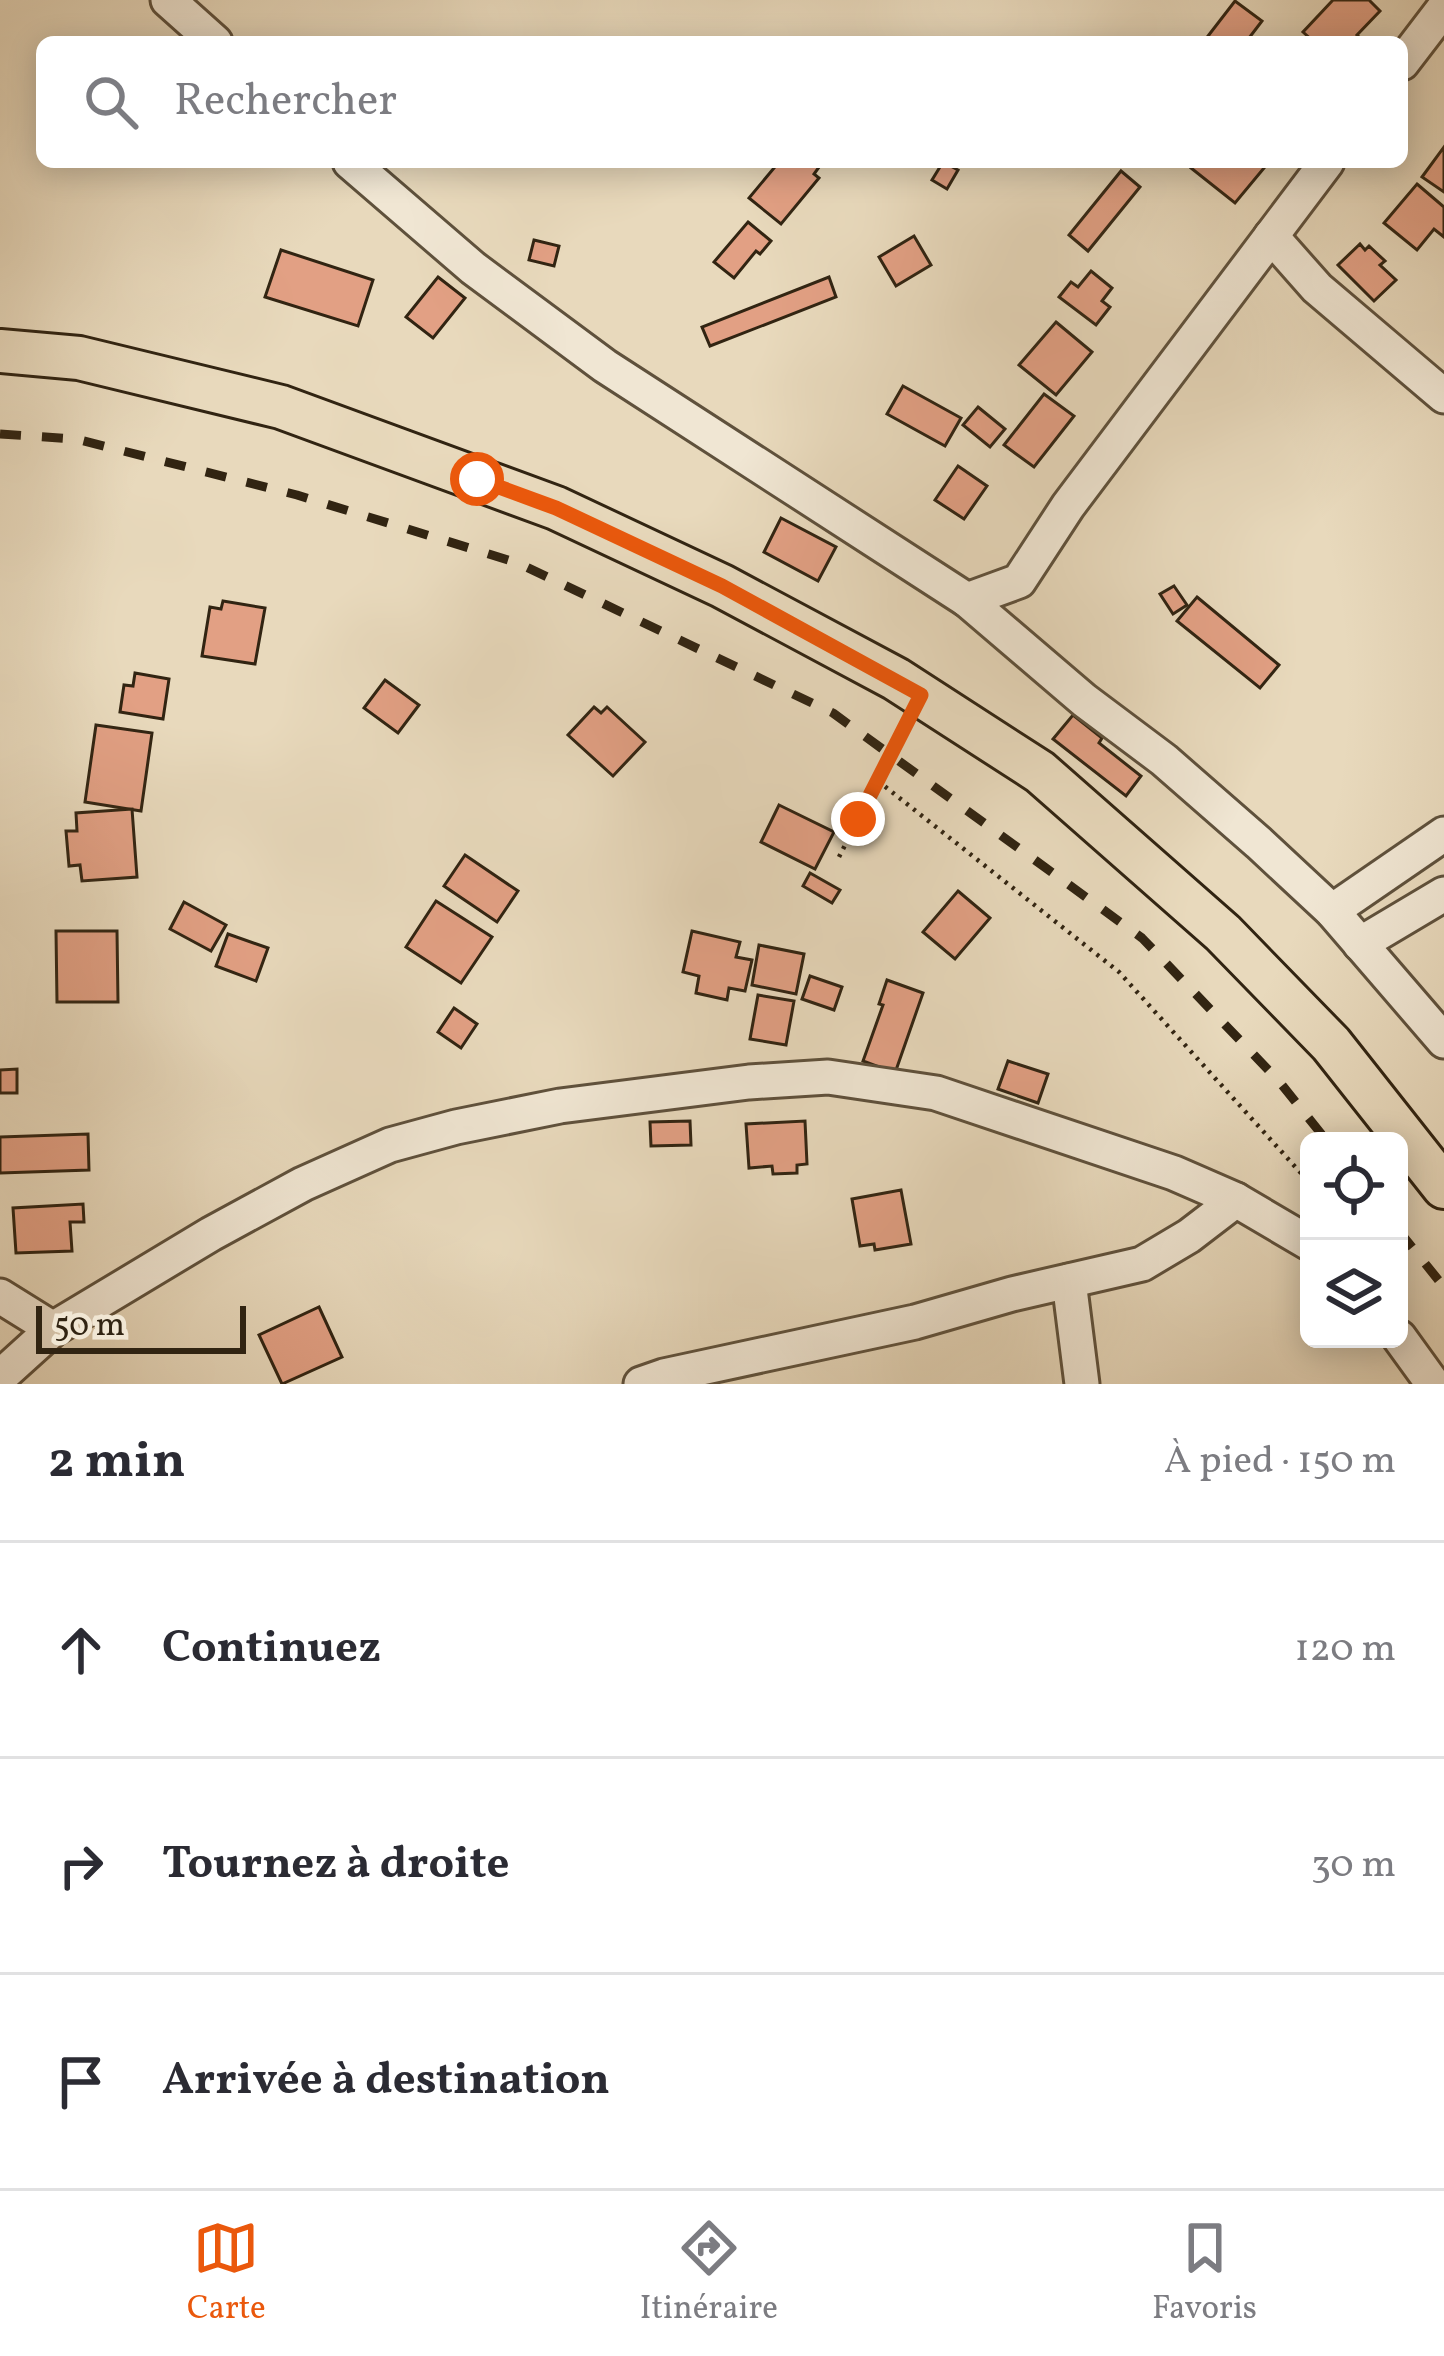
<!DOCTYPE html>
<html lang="fr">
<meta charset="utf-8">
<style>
body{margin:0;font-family:Vollkorn,serif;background:#f2f2f3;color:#2b2b33}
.controls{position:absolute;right:36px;bottom:36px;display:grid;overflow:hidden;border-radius:18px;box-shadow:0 6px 30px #0003}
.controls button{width:108px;height:108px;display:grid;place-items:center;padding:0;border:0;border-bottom:3px solid #e1e1e2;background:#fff;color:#2b2b33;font:60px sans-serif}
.scale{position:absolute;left:36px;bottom:30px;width:210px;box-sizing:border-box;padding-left:12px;border:6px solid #312412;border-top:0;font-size:33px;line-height:42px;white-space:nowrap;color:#312412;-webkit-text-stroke:9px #f0e6d3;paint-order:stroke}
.stop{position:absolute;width:36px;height:36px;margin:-27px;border:9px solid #ea580c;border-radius:50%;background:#fff}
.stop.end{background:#ea580c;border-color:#fff;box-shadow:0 3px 12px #0008}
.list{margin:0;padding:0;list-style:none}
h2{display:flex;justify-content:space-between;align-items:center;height:156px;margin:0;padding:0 48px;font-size:51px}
h2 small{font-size:39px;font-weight:400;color:#7c7c81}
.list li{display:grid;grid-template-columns:78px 1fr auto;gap:36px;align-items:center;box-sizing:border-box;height:216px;padding:0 48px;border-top:3px solid #e1e1e2}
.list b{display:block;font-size:45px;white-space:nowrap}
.list em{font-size:39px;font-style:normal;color:#7c7c81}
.icon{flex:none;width:66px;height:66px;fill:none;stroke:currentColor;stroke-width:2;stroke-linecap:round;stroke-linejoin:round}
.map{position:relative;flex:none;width:1444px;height:1384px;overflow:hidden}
.search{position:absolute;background:#fff;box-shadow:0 6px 30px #0003;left:36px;right:36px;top:36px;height:132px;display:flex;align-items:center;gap:30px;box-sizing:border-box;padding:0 42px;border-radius:18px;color:#7c7c81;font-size:45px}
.sheet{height:804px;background:#fff}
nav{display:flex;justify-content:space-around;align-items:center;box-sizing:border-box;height:168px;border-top:3px solid #e1e1e2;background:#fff;font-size:33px;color:#7c7c81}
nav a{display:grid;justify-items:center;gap:6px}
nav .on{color:#ea580c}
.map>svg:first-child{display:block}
</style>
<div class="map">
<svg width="1444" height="1384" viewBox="0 0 1444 1384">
<rect width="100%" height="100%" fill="#e8d9bc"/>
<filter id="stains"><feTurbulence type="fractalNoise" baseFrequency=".00167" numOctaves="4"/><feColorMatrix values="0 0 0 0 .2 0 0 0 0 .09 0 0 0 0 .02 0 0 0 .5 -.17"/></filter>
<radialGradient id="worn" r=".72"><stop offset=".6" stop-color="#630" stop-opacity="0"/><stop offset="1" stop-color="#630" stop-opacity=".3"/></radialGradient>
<g fill="#e2a084" stroke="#312412" stroke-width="3">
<path d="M1333 0H1369L1380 11 1357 35 1364 42H1314L1303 32Z"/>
<path d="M1235 1 1262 21 1246 42H1216L1208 36Z"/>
<path d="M1444 147V192L1422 177Z"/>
<path d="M779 162 822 163 814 174 819 178 781 224 749 198Z"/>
<path d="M943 162 958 170 947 189 932 180Z"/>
<path d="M1196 162H1269L1235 203 1191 168Z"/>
<path d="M1121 171 1140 187 1088 251 1069 235Z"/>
<path d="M1417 184 1444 207V237L1434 229 1417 250 1384 223Z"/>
<path d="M748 222 771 241 760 254 756 251 734 278 714 262Z"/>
<path d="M914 236 931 265 896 286 879 257Z"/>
<path d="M534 240 559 246 554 266 529 260Z"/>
<path d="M1360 244 1365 250 1369 246 1385 261 1380 265 1396 280 1374 301 1338 265Z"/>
<path d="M281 250 373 280 358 326 265 297Z"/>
<path d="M1091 271 1112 288 1102 301 1110 307 1096 325 1059 297 1071 282 1078 287Z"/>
<path d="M438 277 465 298 433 338 406 317Z"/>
<path d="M829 277 836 297 710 346 702 327Z"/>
<path d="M1056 322 1092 352 1056 395 1019 365Z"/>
<path d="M903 386 961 418 945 446 887 414Z"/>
<path d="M1044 394 1074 416 1034 467 1004 445Z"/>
<path d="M978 407 1005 429 990 447 963 425Z"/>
<path d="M958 466 987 486 964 519 935 500Z"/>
<path d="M781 518 836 547 818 581 764 552Z"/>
<path d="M1174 586 1187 605 1173 614 1160 594Z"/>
<path d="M1197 597 1279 665 1260 688 1177 621Z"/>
<path d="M223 601 265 608 255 664 202 656 210 607 221 609Z"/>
<path d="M135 673 169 679 163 719 120 712 124 685 133 686Z"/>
<path d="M385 680 419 705 398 733 364 708Z"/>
<path d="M594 707 601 713 607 707 645 742 613 776 568 735Z"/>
<path d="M1073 715 1102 738 1099 743 1141 776 1126 796 1053 739Z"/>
<path d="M96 725 152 733 141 811 85 802Z"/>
<path d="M779 805 834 832 815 869 761 842Z"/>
<path d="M132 809 137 877 82 881 80 865 69 866 66 831H77L76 813Z"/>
<path d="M465 855 518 891 497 922 444 886Z"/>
<path d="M810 873 840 890 832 903 803 886Z"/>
<path d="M958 891 990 918 955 959 923 932Z"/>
<path d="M436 901 492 937 461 983 406 947Z"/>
<path d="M184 902 226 925 211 951 170 929Z"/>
<path d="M56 931H117L118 1002H57Z"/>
<path d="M692 931 740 942 736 957 752 960 745 991 729 988 727 1000 696 993 699 976 683 972Z"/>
<path d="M228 934 268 948 256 981 216 966Z"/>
<path d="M759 945 804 954 796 994 752 985Z"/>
<path d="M810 976 842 987 834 1010 802 999Z"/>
<path d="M887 980 923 993 895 1073 863 1061 883 1005 879 1004Z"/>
<path d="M758 995 794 1001 786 1045 750 1039Z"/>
<path d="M454 1008 477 1024 461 1048 438 1032Z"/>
<path d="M1008 1061 1048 1074 1038 1103 998 1089Z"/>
<path d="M17 1069V1093H0V1070Z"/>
<path d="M690 1121 691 1145 651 1146 650 1122Z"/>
<path d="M805 1121 807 1164 797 1165V1173L773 1174 772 1166 749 1168 746 1124Z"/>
<path d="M88 1134 89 1170 0 1173V1137Z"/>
<path d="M901 1190 911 1244 875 1250 874 1244 860 1246 852 1199Z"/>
<path d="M83 1204 84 1222H70L72 1251 16 1253 13 1208Z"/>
<path d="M319 1307 342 1357 282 1384 259 1335Z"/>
</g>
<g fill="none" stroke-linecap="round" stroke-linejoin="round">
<g stroke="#5f513c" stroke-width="39">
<g id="minor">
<path d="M168 0 215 42"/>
<path d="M1402 63 1444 8"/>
<path d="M350 162 473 268 605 366 967 600 1084 700 1164 760 1259 843 1332 911 1444 1041"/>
<path d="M1271 236 1317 288 1444 396"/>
<path d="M967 600 1019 581 1068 506 1327 162"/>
<path d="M1332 911 1444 834"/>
<path d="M1360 944 1444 894"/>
<path d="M1069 1281 1082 1384"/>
<path d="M0 1296 53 1329"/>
<path d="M1399 1337 1433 1384"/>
<path d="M0 1377 53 1329 211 1234 303 1184 390 1145 456 1127 560 1106 749 1082 828 1077 936 1093 1174 1173 1236 1200 1309 1243"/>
<path d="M641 1384 664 1376 915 1322 1012 1294 1142 1264 1189 1236 1236 1200"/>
</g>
</g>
<g stroke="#312412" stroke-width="48">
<path id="major" d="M0 351 79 358 281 407 556 508 722 586 896 679 1040 772 1223 933 1331 1044 1444 1187"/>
</g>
<g stroke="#312412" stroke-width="4.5" stroke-dasharray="3 6" stroke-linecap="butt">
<path d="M878 781 1119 972 1309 1182"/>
<path d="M839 857 905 727"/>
</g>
<use href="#minor" stroke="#f0e6d3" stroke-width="33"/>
<use href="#major" stroke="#e8d9bc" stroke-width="42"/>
<g stroke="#312412" stroke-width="9" stroke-dasharray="21 21" stroke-linecap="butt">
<path d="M0 434 76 439 297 495 518 563 833 713 1142 938 1278 1080 1327 1141"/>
<path d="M1399 1231 1444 1287"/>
</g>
</g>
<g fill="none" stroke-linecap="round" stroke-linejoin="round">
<path stroke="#ea580c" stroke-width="15" d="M477 479 556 508 722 586 921 695 858 819"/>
</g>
<rect width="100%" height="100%" filter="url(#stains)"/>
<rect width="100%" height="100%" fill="url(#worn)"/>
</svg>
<div class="controls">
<button><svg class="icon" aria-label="locate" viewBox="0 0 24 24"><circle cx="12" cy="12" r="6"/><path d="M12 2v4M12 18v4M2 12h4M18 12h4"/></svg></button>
<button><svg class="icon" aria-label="layers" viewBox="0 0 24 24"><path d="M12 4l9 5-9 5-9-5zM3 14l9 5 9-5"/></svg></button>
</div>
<div class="scale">50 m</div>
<div class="stop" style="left:477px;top:479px"></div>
<div class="stop end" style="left:858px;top:819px"></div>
<div class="search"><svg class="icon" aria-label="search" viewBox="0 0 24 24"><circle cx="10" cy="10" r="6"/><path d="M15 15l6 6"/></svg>Rechercher</div>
</div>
<section class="sheet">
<h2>2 min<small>À pied · 150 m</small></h2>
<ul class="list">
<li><svg class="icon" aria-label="ahead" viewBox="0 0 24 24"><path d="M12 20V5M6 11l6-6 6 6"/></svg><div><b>Continuez</b></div><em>120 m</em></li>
<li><svg class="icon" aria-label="right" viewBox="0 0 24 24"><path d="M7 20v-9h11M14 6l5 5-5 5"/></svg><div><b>Tournez à droite</b></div><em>30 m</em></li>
<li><svg class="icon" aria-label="arrive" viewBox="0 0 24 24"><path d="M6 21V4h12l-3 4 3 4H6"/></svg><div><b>Arrivée à destination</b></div></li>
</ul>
</section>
<nav>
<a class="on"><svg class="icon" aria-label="map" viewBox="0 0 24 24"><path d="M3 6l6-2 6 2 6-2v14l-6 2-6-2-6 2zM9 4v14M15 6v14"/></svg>Carte</a>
<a><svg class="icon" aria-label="directions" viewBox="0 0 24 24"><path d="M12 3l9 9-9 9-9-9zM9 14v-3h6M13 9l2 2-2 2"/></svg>Itinéraire</a>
<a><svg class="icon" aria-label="saved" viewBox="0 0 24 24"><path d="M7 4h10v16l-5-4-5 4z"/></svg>Favoris</a>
</nav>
